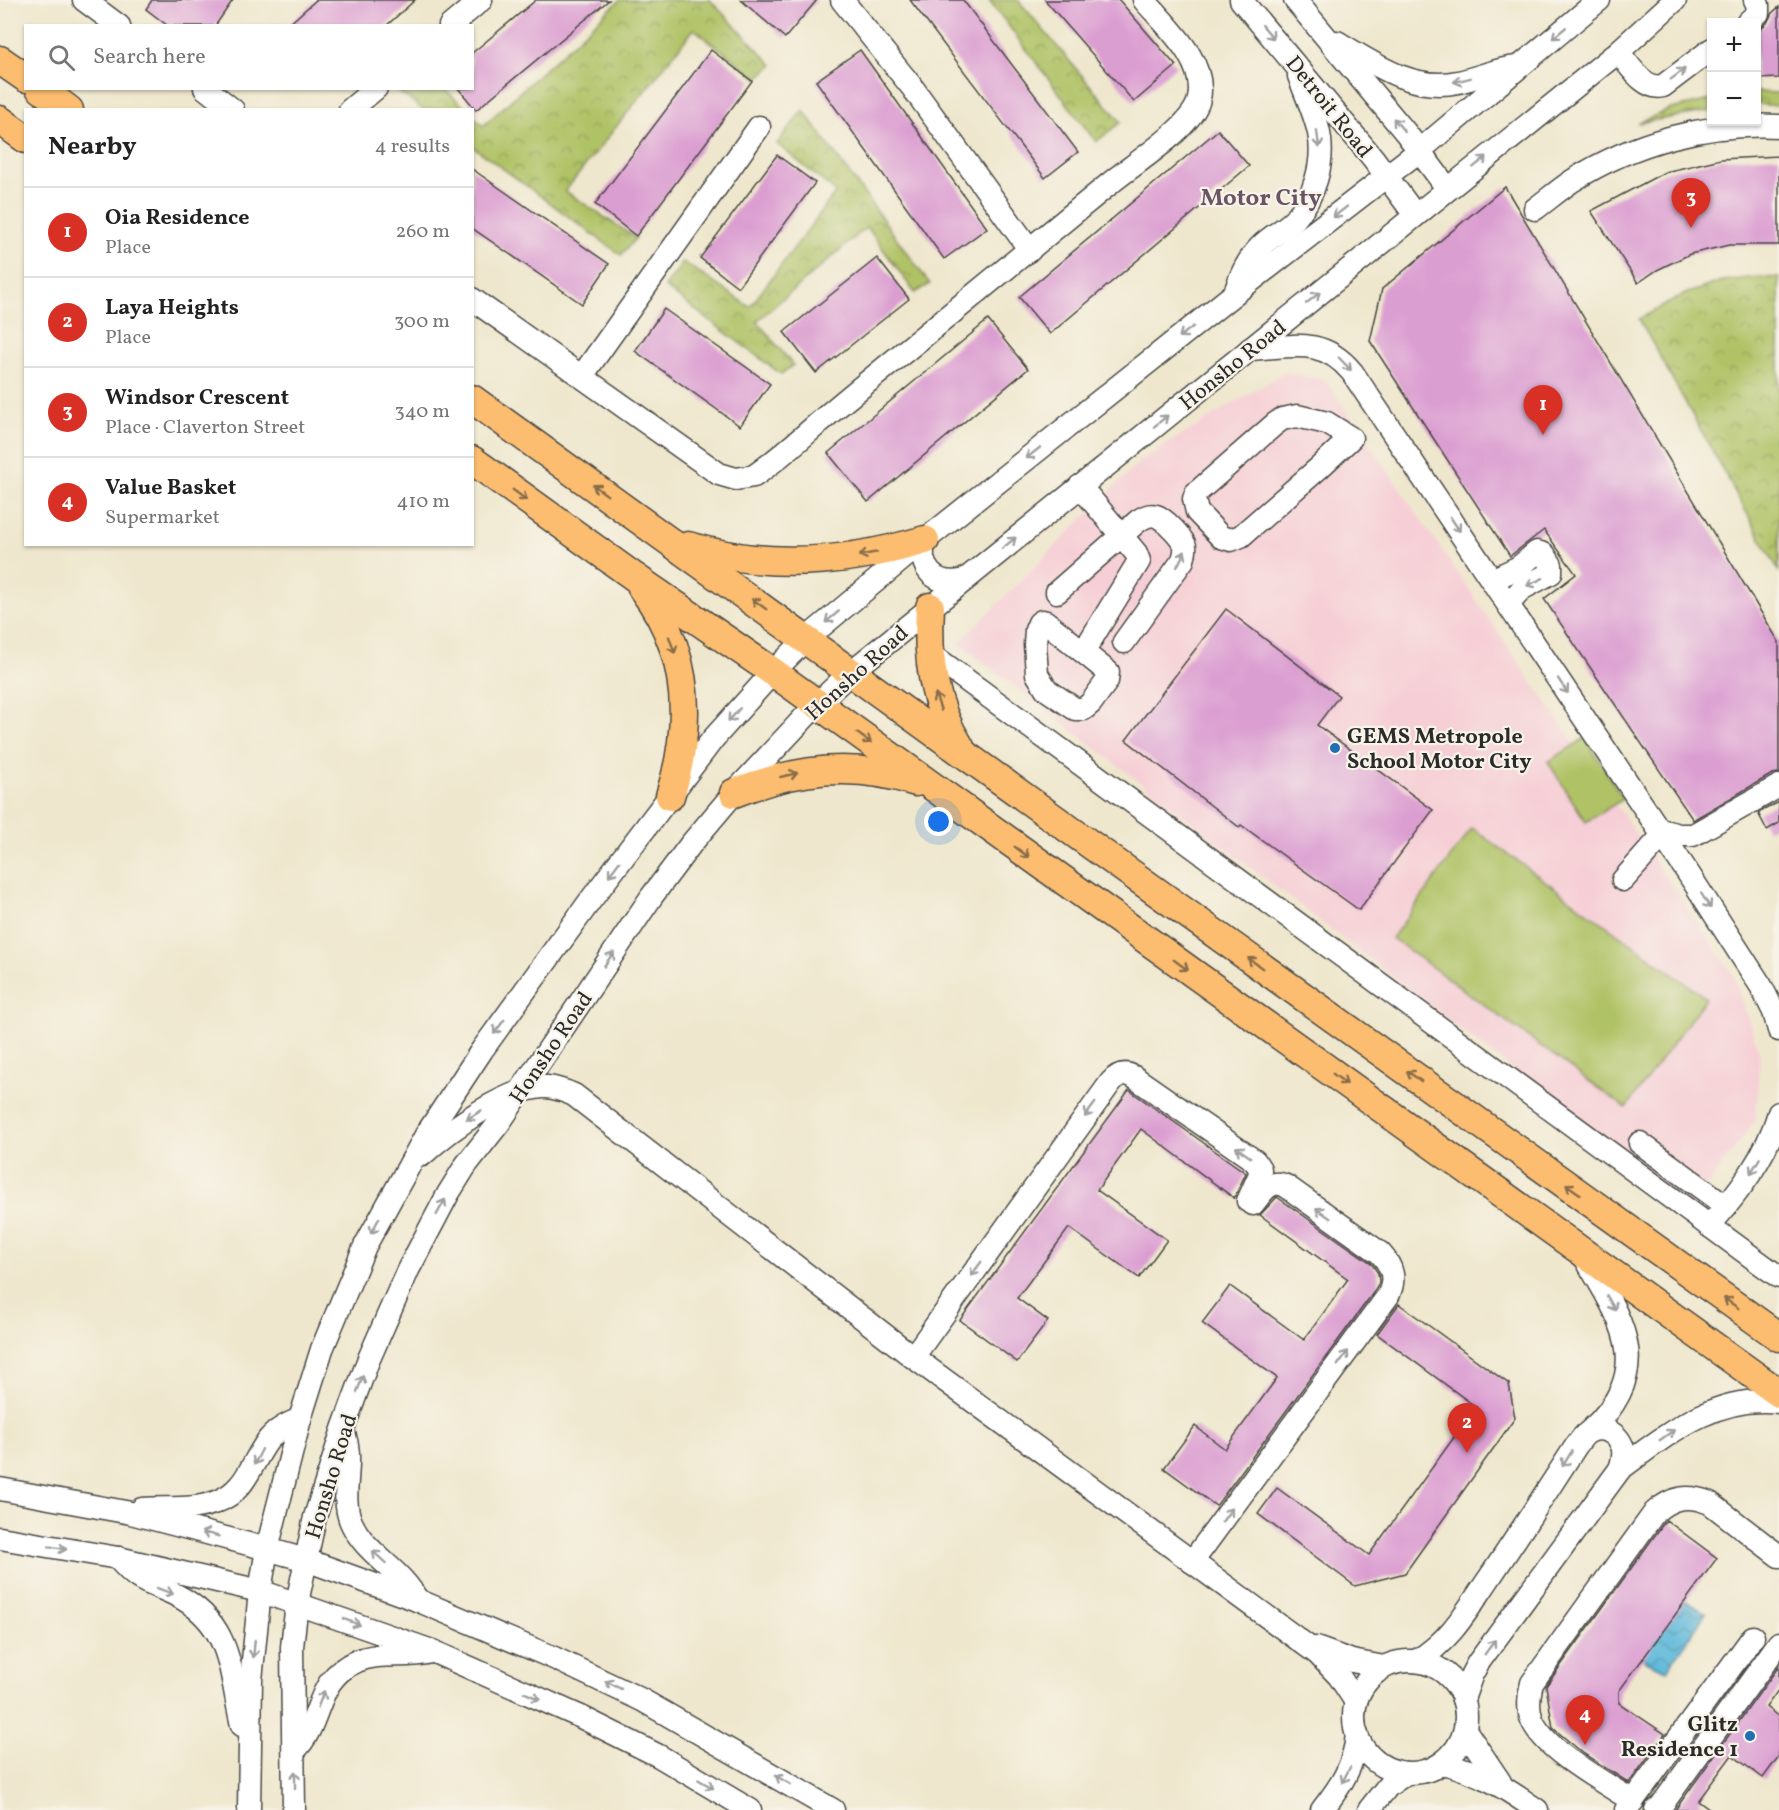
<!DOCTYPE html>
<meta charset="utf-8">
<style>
body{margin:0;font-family:Vollkorn,serif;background:#f2f2f2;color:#222}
.controls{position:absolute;right:18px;top:18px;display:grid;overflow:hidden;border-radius:0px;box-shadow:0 2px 4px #0004}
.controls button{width:54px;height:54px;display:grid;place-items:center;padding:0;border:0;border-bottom:2px solid #e0e0e0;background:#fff;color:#222;font:30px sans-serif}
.you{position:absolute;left:939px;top:822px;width:21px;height:21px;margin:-15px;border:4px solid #fff;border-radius:50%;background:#1a73e8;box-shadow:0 0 0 9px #1a73e833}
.badge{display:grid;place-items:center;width:39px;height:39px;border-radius:50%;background:#d93025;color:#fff;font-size:20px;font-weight:700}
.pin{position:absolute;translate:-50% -50px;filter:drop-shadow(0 2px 3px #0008)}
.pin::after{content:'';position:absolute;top:32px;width:21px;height:18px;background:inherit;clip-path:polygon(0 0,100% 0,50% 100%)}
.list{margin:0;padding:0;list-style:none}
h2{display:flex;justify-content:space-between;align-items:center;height:78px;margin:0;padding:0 24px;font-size:26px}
h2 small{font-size:20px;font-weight:400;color:#767676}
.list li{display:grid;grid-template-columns:39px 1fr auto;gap:18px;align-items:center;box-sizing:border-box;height:90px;padding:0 24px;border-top:2px solid #e0e0e0}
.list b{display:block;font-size:22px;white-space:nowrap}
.list p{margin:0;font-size:20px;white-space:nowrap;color:#767676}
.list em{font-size:20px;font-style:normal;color:#767676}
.icon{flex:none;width:33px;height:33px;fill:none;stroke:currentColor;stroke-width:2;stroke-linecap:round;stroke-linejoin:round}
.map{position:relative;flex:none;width:1779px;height:1810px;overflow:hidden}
.search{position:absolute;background:#fff;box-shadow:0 2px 4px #0004;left:24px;top:24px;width:450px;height:66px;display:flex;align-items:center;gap:15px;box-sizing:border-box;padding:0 21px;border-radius:0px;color:#767676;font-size:22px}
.panel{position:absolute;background:#fff;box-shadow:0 2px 4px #0004;left:24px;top:108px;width:450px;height:438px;border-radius:0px}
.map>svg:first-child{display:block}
</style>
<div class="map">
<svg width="1779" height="1810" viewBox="0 0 1779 1810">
<defs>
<pattern id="park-crowns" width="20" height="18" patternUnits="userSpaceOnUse" patternTransform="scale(1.5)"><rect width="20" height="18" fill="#b0c266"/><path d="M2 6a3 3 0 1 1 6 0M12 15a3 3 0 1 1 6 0" fill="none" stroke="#8f9e54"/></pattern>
<pattern id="water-waves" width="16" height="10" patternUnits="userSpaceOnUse" patternTransform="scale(1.5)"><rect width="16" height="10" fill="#5cb8da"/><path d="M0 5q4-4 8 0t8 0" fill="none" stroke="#4c96b1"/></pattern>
</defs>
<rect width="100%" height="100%" fill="#f7f3e8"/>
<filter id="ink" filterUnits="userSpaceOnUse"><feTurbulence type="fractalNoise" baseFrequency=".0167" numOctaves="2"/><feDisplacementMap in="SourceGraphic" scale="12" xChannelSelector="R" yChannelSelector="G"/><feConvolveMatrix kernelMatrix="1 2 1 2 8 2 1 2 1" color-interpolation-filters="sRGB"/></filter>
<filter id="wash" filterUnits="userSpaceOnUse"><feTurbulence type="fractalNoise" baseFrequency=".008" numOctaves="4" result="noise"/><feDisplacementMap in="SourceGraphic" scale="24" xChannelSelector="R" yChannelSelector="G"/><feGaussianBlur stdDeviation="1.35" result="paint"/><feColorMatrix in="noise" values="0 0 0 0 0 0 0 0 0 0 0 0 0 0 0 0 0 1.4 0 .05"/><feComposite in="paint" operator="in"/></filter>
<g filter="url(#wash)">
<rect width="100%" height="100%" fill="#efe7cd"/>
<path fill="#f6cfd6" d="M1285 372 1326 381 1733 975 1760 1054 1755 1121 1691 1207 959 643 1141 460Z"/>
<g fill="#b0c266" stroke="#6e7648" stroke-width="1.5">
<path d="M1585 738 1623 799 1586 822 1548 762Z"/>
<path d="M1472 828 1706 998 1626 1108 1392 938Z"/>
</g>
<g fill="url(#park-crowns)" stroke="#6e7648" stroke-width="1.5">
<path d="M620 0H710L773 65 757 78 694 29 565 191 636 238 621 255 472 146 473 116 483 126Z"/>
<path d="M989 0H1018L1121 122 1096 142Z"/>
<path d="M403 89H445L466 109H422L399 92Z"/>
<path d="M1757 92 1779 93V106L1757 104Z"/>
<path d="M1711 100V111L1638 123 1671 109Z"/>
<path d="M803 110 930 284 915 293 867 227 757 321 793 365 781 374 665 287 683 262 750 307 836 192 777 144Z"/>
<path d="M1759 277 1779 278V571L1639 319 1685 294 1722 281Z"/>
</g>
<path fill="url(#water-waves)" stroke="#447282" stroke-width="1.5" d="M1686 1601 1706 1613 1667 1670 1645 1661 1639 1644 1656 1633Z"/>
<g id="blocks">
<g fill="#db9ed1">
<path d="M152 0H233L215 26H168L146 9Z"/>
<path d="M316 0H415L386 26H287Z"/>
<path d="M536 0H609L476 110 458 88H472V53Z"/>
<path d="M741 0H817L785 38Z"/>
<path d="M910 0H963L1078 152 1045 178Z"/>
<path d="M1045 0H1119L1176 66 1134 102Z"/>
<path d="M1779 7V78L1756 79V32L1767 23 1772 13Z"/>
<path d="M711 50 752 81 636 236 595 204Z"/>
<path d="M860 50 987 228 944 259 816 81Z"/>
<path d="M1218 130 1249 166 1050 334 1019 297Z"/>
<path d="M777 155 815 183 738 287 700 258Z"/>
<path d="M1779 156V245H1729L1690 254 1657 270 1638 283 1591 211 1665 172 1721 159Z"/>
<path d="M472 169 609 264 582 304 472 228Z"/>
<path d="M1505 187 1779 642V773L1772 774 1693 820 1544 599 1576 574 1544 530 1510 556 1370 341 1382 289Z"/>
<path d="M877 258 909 299 816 373 784 332Z"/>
<path d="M664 309 770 384 740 426 635 351Z"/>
<path d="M988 320 1028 369 868 502 828 453Z"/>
<path d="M1226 609 1339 696 1317 725 1433 810 1359 910 1241 825 1239 827 1126 740Z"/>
<path d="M1779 802V823L1767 830 1758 813Z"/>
<path d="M1129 1090 1246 1173 1234 1198 1141 1129 1097 1190 1167 1240 1139 1278 1069 1228 1017 1298 1048 1321 1017 1362 960 1320Z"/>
<path d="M1277 1197 1371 1263 1378 1273 1379 1282 1376 1289 1216 1506 1164 1468 1195 1426 1225 1449 1277 1378 1202 1323 1230 1286 1304 1340 1348 1279 1260 1215Z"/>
<path d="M1399 1304 1509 1384 1515 1418 1405 1573 1355 1586 1258 1514 1277 1488 1369 1555 1476 1407 1377 1334Z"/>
<path d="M1666 1520 1717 1558 1619 1691V1703L1665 1734 1629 1783 1584 1754 1553 1728 1546 1686Z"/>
<path d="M1779 1666V1689L1766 1707 1779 1717V1756L1763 1778 1732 1755 1698 1801 1710 1810H1675Z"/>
</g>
</g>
</g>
<g filter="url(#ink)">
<use href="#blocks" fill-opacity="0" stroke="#484743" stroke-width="1.5"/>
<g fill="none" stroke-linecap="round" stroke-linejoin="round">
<g stroke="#484743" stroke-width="25">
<g id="minor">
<path d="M84 0 119 26"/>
<path d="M842 0 912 87 1030 250"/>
<path d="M1241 0 1373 158 1415 215"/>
<path d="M1295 0 1406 133 1447 188"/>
<path d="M1748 22 1758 13V5L1755 0"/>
<path d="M450 26 481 0"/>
<path d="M1337 42C1374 64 1413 92 1458 82 1478 78 1496 69 1517 67"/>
<path d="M1618 52C1629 64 1644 91 1663 86L1712 49"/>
<path d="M205 88 233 110"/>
<path d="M350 110 376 88"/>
<path d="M1535 209C1547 200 1559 190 1572 181 1633 142 1707 122 1779 126"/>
<path d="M1236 290C1241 274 1249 258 1261 246 1271 236 1284 230 1294 220 1314 198 1325 163 1319 133 1315 114 1306 95 1299 76"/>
<path d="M472 299 719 474 736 479 754 476C787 453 817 423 848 398 935 327 1022 256 1108 185 1131 165 1193 128 1199 99 1207 61 1167 27 1144 0"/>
<path d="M1250 349C1292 347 1322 336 1352 372L1688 873 1761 986 1774 1012 1779 1030"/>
<path d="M582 376 759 127"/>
<path d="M1297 416 1327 423 1351 438 1320 467 1241 536 1231 540 1221 537 1197 512 1194 499 1196 493 1275 424 1282 419Z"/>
<path d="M1080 486 1136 553 1139 561 1084 651"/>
<path d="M925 540C916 567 936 588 964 580"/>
<path d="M1492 580 1519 567 1537 552 1544 554 1551 565V573L1523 588 1508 604"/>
<path d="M1057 592 1138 521C1144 517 1149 514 1156 516 1164 518 1184 539 1185 546 1186 551 1184 556 1183 560L1124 642"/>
<path d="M1042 621 1046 622 1108 672 1107 681 1091 703 1084 709H1075L1047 690 1037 674 1035 644 1036 630 1039 623Z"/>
<path d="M928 652 1779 1277"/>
<path d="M1660 830 1679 835H1693L1779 786"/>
<path d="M1623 880 1663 835"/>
<path d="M1640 1143 1726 1206"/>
<path d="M422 1155C449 1130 509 1086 547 1087 557 1088 565 1091 574 1095L913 1357 1318 1654 1339 1676 1356 1702"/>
<path d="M1709 1226C1739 1192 1766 1157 1779 1113"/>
<path d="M1584 1256C1622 1321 1657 1368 1590 1431"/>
<path d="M913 1357 1111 1082C1118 1074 1125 1072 1134 1077L1255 1161 1260 1169V1174L1248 1201"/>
<path d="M344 1434C355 1463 339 1493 351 1522 365 1554 401 1569 417 1600"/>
<path d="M1620 1469C1668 1434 1715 1394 1779 1402"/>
<path d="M0 1489 131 1513 267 1549 306 1560 417 1600 554 1658 642 1700 833 1810"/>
<path d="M142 1509C167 1507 193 1511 216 1502 247 1491 251 1462 269 1439 277 1429 288 1424 300 1419"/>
<path d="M0 1538 118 1558 260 1591 432 1651 581 1717 659 1756 750 1810"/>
<path d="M118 1558C138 1584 150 1582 176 1595 233 1624 229 1671 242 1725"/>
<path d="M1192 1562 1388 1296C1396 1279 1393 1267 1380 1253L1286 1186C1270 1178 1262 1193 1253 1204"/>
<path d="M1316 1648 1352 1661 1384 1667"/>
<path d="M1416 1661C1449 1642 1467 1611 1488 1580 1518 1536 1547 1491 1576 1446 1580 1441 1584 1434 1589 1432 1603 1424 1621 1435 1623 1450 1624 1456 1622 1463 1620 1469L1478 1663 1472 1674 1463 1699"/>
<circle cx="1410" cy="1717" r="56"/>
<path d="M1465 1730 1500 1782"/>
<path d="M295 1750C324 1721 313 1680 357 1661 381 1651 406 1659 431 1652"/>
<path d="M1443 1763C1482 1773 1504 1787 1537 1810"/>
<path d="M1633 1801C1604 1782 1545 1751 1532 1720 1527 1708 1529 1695 1532 1683L1655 1512C1672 1497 1688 1494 1710 1503L1779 1556"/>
<path d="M249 1810 251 1680 260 1591 267 1549 300 1419 322 1349 365 1246 426 1135 482 1050 590 901 713 739 773 672 806 639 925 540 1234 294 1419 151 1599 0"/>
<path d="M294 1810 292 1647 297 1603 315 1517 343 1429 368 1361 408 1270 448 1194 466 1165 499 1123 652 896 691 844 734 793 817 704 851 672 1618 52 1675 0"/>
<path d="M1322 1810C1341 1786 1354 1766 1357 1735"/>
<path d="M1369 1810 1388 1786 1406 1773"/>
<path d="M1626 1810 1753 1637"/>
<path d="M1656 1810 1661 1806 1779 1643"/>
</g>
</g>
<g stroke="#484743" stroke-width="31">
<g id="major">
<path d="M0 60 26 78"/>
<path d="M40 88 69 110"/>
<path d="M0 120 26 139"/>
<path d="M472 399 964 754 1779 1337"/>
<path d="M472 460 633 576 773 672 1779 1393"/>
<path d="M688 546C767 570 847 563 925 540"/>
<path d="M642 588C690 651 693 723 670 796"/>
<path d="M930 607C927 657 932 703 960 747"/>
<path d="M734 793C795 769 853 761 916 782"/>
</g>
</g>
<use href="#minor" stroke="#fff" stroke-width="22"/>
<use href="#major" stroke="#fcbd6f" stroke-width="28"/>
</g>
<defs><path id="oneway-shaft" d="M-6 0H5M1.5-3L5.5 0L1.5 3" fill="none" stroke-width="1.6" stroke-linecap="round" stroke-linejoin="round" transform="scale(1.5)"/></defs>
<g stroke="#a0a0a0">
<use href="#oneway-shaft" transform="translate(1268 32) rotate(50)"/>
<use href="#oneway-shaft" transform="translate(1559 33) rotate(140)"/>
<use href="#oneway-shaft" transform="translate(1678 74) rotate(-37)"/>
<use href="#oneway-shaft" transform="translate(1462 80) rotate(166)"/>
<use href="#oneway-shaft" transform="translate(1399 125) rotate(-130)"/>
<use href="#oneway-shaft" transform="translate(1318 139) rotate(82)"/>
<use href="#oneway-shaft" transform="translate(1480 162) rotate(-39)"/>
<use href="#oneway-shaft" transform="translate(1340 212) rotate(142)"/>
<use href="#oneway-shaft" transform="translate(1313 298) rotate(-39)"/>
<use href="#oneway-shaft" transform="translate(1186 332) rotate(142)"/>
<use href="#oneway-shaft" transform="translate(1345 364) rotate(46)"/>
<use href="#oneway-shaft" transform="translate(1161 421) rotate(-39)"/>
<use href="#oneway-shaft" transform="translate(1033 453) rotate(142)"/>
<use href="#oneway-shaft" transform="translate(1455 524) rotate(56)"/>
<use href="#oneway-shaft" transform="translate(1009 543) rotate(-39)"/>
<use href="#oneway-shaft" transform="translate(1181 559) rotate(-64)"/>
<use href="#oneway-shaft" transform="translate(1535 582) rotate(155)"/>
<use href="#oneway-shaft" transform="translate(832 617) rotate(140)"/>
<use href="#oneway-shaft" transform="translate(1563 686) rotate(56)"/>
<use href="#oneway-shaft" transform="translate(734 715) rotate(131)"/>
<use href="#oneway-shaft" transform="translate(614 869) rotate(127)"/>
<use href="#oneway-shaft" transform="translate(1706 901) rotate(57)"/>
<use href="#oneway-shaft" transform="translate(609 959) rotate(-56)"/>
<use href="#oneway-shaft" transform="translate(499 1027) rotate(126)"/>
<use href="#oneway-shaft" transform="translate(1090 1110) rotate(126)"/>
<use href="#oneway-shaft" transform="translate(474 1115) rotate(149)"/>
<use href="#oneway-shaft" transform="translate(1243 1152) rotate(-145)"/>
<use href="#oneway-shaft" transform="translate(1755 1166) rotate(121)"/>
<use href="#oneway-shaft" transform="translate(441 1207) rotate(-61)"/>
<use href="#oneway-shaft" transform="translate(1323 1213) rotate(-145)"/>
<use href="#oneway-shaft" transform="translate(375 1226) rotate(118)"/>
<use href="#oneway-shaft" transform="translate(976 1269) rotate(126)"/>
<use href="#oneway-shaft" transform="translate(1611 1303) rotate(60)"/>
<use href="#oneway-shaft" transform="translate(1343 1358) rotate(-54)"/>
<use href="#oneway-shaft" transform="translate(360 1384) rotate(-69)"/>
<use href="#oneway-shaft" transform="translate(1667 1435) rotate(-35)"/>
<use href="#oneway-shaft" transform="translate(258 1457) rotate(117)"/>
<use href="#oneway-shaft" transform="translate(1567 1459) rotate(122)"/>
<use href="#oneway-shaft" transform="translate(1227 1515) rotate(-54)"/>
<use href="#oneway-shaft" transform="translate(210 1534) rotate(-165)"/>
<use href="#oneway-shaft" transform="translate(58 1548) rotate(10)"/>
<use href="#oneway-shaft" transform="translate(379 1557) rotate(-138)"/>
<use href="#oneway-shaft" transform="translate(165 1591) rotate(20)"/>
<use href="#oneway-shaft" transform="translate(352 1622) rotate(20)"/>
<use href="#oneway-shaft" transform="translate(1490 1647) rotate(-54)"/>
<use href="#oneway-shaft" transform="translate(254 1649) rotate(95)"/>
<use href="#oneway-shaft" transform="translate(613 1685) rotate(-154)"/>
<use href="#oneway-shaft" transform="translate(532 1696) rotate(24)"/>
<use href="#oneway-shaft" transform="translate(321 1699) rotate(-68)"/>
<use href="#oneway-shaft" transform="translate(1346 1775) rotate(117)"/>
<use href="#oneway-shaft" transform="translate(295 1780) rotate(-90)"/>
<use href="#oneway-shaft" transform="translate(783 1780) rotate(-150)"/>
<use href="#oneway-shaft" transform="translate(706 1784) rotate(30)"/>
</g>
<g stroke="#896d4a">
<use href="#oneway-shaft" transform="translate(600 490) rotate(-144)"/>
<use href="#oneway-shaft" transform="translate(520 495) rotate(36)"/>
<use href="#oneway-shaft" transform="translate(868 554) rotate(169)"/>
<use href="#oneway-shaft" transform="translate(759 604) rotate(-144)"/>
<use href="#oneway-shaft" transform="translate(672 645) rotate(70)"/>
<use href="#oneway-shaft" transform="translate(938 702) rotate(-109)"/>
<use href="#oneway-shaft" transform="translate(864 738) rotate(36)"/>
<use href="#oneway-shaft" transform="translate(789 775) rotate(-13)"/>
<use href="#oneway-shaft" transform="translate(1022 852) rotate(36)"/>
<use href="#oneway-shaft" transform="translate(1255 963) rotate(-144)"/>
<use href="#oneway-shaft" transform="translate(1181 965) rotate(36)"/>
<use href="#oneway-shaft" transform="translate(1414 1076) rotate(-145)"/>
<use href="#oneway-shaft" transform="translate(1340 1079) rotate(36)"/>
<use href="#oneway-shaft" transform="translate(1573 1189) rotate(-145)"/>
<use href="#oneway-shaft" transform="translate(1731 1303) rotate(-145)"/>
</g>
</g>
<g fill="#1f6fb2" stroke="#f7f3e8" stroke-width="2">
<circle cx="1335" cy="748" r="6"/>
<circle cx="1750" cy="1736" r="6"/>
</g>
<g text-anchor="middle" stroke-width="4.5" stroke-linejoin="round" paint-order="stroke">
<g font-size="22" fill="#2b2b2b" stroke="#f7f3e8">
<text transform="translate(1330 106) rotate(51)" y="8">Detroit Road</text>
<text transform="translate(1232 364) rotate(-39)" y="8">Honsho Road</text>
<text transform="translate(856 672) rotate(-42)" y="8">Honsho Road</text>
<text transform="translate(550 1047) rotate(-56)" y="8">Honsho Road</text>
<text transform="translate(330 1476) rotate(-73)" y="8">Honsho Road</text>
</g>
<g font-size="22" font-weight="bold" fill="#2b2b2b" stroke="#f7f3e8" text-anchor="start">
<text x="1347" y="743">GEMS Metropole<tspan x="1347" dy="25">School Motor City</tspan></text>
<text x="1738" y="1731" text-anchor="end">Glitz<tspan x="1738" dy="25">Residence 1</tspan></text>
</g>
<g font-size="24" font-weight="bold" fill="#695365" stroke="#f7f3e8">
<text x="1261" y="205">Motor City</text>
</g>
</g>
</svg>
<div class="controls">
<button>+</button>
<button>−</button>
</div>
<div class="you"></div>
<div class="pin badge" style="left:1543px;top:435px">1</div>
<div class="pin badge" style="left:1467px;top:1453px">2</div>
<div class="pin badge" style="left:1691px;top:228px">3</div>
<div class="pin badge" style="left:1585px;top:1745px">4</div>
<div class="search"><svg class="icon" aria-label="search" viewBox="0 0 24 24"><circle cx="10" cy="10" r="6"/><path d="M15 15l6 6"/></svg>Search here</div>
<section class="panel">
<h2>Nearby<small>4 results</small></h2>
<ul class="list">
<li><span class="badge">1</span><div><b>Oia Residence</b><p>Place</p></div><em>260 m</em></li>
<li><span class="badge">2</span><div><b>Laya Heights</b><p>Place</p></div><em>300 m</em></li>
<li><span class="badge">3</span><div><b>Windsor Crescent</b><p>Place · Claverton Street</p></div><em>340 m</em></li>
<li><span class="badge">4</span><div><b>Value Basket</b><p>Supermarket</p></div><em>410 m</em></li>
</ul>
</section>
</div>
